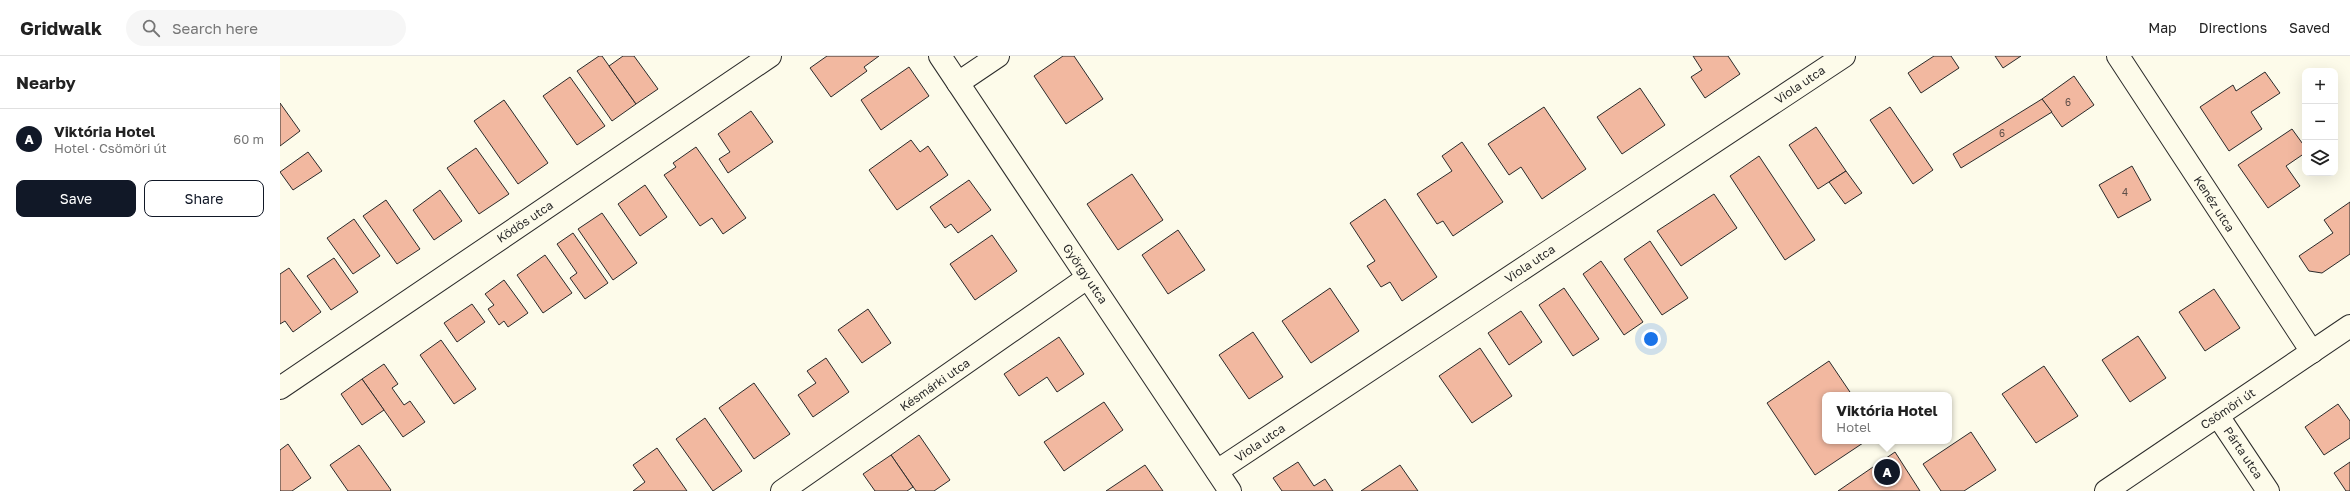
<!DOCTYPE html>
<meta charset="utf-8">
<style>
body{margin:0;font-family:"Golos Text",sans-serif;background:#f6f6f6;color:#222}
.controls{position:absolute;right:12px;top:12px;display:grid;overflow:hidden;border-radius:8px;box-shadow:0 4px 16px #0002}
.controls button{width:36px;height:36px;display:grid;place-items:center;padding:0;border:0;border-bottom:1px solid #e0e0e0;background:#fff;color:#222;font:20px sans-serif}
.you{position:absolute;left:1371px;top:283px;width:14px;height:14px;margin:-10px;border:3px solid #fff;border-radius:50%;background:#1a73e8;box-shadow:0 0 0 6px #1a73e833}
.badge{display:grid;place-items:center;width:26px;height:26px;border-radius:50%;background:#111827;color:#fff;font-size:13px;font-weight:700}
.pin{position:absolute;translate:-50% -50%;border:2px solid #fff;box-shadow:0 1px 4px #0006}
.popup{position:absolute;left:1542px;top:336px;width:130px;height:52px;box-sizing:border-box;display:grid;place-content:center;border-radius:8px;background:#fff;filter:drop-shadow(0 1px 3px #0005);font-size:13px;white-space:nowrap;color:#767676}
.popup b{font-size:15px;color:#222}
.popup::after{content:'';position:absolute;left:50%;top:100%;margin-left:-8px;border:8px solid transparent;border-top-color:#fff}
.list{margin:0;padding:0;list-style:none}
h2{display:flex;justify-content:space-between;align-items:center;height:52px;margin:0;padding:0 16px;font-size:17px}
h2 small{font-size:13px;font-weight:400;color:#767676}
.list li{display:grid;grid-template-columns:26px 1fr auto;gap:12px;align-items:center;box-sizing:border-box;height:60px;padding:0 16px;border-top:1px solid #e0e0e0}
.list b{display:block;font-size:15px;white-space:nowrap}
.list p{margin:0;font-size:13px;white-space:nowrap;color:#767676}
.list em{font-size:13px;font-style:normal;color:#767676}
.actions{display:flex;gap:8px;padding:12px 16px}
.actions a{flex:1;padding:9px 0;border:1px solid #111827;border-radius:8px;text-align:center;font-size:14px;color:#111827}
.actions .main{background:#111827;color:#fff}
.icon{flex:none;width:22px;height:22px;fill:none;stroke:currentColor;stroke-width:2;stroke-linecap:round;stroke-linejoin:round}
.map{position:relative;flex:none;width:2070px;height:435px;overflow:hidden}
header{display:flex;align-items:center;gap:24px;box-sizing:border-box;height:56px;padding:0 20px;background:#fff;border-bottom:1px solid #e0e0e0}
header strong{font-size:19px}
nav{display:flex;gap:22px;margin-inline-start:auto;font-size:14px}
.search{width:280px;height:36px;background:#f6f6f6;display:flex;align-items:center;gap:10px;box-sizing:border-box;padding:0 14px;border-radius:22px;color:#767676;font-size:15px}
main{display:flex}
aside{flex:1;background:#fff}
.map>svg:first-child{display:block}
</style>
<header>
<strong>Gridwalk</strong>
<div class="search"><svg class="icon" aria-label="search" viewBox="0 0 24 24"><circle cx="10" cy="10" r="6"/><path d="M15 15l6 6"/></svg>Search here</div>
<nav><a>Map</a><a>Directions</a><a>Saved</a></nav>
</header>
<main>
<aside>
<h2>Nearby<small></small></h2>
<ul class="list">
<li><span class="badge">A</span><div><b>Viktória Hotel</b><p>Hotel · Csömöri út</p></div><em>60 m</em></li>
</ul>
<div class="actions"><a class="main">Save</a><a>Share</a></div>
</aside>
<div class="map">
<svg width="2070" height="435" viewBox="0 0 2070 435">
<rect width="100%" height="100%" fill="#fdfbea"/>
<g fill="#f2b8a0" stroke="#2b2b2b">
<path d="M319 0H322L356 48 332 65 297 15Z"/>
<path d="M343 0H354L378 33 356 48 329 10Z"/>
<path d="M547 0H599L584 11 587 15 551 41 530 12Z"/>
<path d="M783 0H794L823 43 786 68 754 20Z"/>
<path d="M1413 0H1448L1460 18 1425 42 1411 21 1422 14Z"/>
<path d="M1654 0H1671L1679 12 1641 37 1628 17Z"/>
<path d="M1715 0H1741L1723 12Z"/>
<path d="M629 11 649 40 601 74 581 44Z"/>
<path d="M1985 16 2000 37 1971 56 1982 73 1949 95 1920 51 1953 29 1956 35Z"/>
<path d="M1794 20 1814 49 1782 71 1762 43Z"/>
<path d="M290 21 325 70 297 89 263 40Z"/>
<path d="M1360 32 1385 69 1342 98 1317 61Z"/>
<path d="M1762 43 1772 56 1681 112 1673 98Z"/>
<path d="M224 44 268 107 238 128 194 65Z"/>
<path d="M0 47 20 75 0 90Z"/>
<path d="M1264 51 1306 113 1262 143 1241 111 1229 119 1208 88Z"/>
<path d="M1610 51 1653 114 1633 128 1590 64Z"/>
<path d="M471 55 493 86 448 117 439 103 450 96 438 78Z"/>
<path d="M1536 71 1566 115 1538 133 1509 89Z"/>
<path d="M2012 73 2025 91V97L2006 110 2020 130 1988 152 1958 109Z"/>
<path d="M631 84 640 96 648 90 668 119 617 154 589 114Z"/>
<path d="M1182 86 1223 146 1173 180 1163 165 1157 168 1137 138 1172 115 1162 100Z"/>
<path d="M416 91 466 162 443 178 432 162 420 170 384 119 396 111 393 107Z"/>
<path d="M196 92 229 138 199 158 167 112Z"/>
<path d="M28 96 42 115 13 134 0 116Z"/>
<path d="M1479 100 1535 184 1505 204 1450 120Z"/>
<path d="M1852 110 1871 144 1838 162 1819 129Z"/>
<path d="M1566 115 1582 137 1565 148 1549 126Z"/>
<path d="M852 118 883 164 838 194 807 148Z"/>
<path d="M689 124 711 154 678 177 671 168 665 172 650 151Z"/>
<path d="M365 129 387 161 360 180 338 148Z"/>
<path d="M160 134 182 165 154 184 133 154Z"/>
<path d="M1434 138 1457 172 1401 210 1377 175Z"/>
<path d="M1105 143 1157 221 1122 245 1110 226 1101 231 1087 210 1095 205 1070 167Z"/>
<path d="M106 144 140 193 117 208 83 160Z"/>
<path d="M2070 146V198L2042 217 2029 215 2019 200 2053 177 2044 164Z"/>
<path d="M322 157 357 207 333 224 298 173Z"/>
<path d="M74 163 100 200 73 218 47 182Z"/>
<path d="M898 174 925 214 888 238 862 199Z"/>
<path d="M293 177 328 227 305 243 290 222 297 217 277 188Z"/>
<path d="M712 179 737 215 695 244 670 208Z"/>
<path d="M1370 185 1408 242 1382 259 1344 203Z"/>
<path d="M265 199 292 237 263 257 237 219Z"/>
<path d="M54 202 78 236 51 254 27 220Z"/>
<path d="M1321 205 1363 266 1344 279 1303 218Z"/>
<path d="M9 212 41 256 13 276 5 265 0 268V218Z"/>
<path d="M224 224 248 257 228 271 224 265 219 269 208 253 214 249 205 238Z"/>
<path d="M1050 232 1079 275 1031 307 1002 265Z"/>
<path d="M1284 232 1319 283 1293 300 1259 249Z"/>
<path d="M1934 233 1960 272 1925 295 1899 256Z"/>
<path d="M192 248 205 266 177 286 164 267Z"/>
<path d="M588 253 611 287 582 307 558 274Z"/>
<path d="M1241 255 1262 286 1229 309 1208 277Z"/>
<path d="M973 276 1003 321 969 343 939 299Z"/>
<path d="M1858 280 1886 322 1850 346 1822 304Z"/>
<path d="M779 281 804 318 777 336 767 321 739 340 724 318Z"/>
<path d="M161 284 196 333 174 348 140 299Z"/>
<path d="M1200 292 1232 340 1192 367 1159 320Z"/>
<path d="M546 302 569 336 533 361 518 339 536 327 527 315Z"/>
<path d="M1549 305 1572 339H1545V385H1586L1535 419 1487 347Z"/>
<path d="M104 308 118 328 112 332 124 349 130 345 145 366 123 381 82 323Z"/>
<path d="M1764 310 1798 360 1756 387 1722 338Z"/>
<path d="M82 323 104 354 82 369 61 338Z"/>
<path d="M474 327 510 378 474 403 439 352Z"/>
<path d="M824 346 843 374 784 415 764 386Z"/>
<path d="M2058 348 2070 365V382L2044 399 2025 371Z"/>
<path d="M425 362 462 415 433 435 396 383Z"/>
<path d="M1691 376 1716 414 1684 435H1661L1643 408Z"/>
<path d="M639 379 670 424 654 435H636L611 399Z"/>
<path d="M8 388 31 422 12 435H0V394Z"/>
<path d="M79 389 111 434 110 435H68L50 409Z"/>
<path d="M377 392 407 435H353L365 426 353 409Z"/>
<path d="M1615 396 1640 435H1558Z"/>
<path d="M611 399 633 431 627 435H595L583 418Z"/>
<path d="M1018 406 1034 430 1045 423 1053 435H1002L993 422Z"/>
<path d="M2070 406V435H2066L2054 417Z"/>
<path d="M865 409 883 435H826Z"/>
<path d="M1120 409 1138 435H1081Z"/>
</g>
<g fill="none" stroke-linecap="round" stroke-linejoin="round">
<g stroke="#2b2b2b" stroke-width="24">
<g id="minor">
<path d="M1838 0 2032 296"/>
<path d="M678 27 718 0"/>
<path d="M0 332 490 0"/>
<path d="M1938 360 1988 435"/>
<path d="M937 415 1564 0"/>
<path d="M502 435 807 222"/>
</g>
</g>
<g stroke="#2b2b2b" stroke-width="24">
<path id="tertiary" d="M660 0 950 435"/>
</g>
<g stroke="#2b2b2b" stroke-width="24">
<path id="secondary" d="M1826 435 2070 270"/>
</g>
<use href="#minor" stroke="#fdfbea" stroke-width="22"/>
<use href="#tertiary" stroke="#fdfbea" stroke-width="22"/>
<use href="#secondary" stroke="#fdfbea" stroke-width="22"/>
</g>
<g text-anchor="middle" stroke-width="3" stroke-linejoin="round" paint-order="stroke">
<g font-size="10" fill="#5d4e48">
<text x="1788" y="50">6</text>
<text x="1722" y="81">6</text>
<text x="1845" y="140">4</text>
</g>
<g font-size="12" fill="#2b2b2b" stroke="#fdfbea">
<text transform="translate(1520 29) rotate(-34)" y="4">Viola utca</text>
<text transform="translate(1934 148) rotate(57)" y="4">Kenéz utca</text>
<text transform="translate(245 166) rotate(-34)" y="4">Ködös utca</text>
<text transform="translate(1250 208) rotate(-34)" y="4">Viola utca</text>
<text transform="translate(805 218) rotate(56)" y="4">György utca</text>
<text transform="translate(655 329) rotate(-35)" y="4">Késmárki utca</text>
<text transform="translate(1948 353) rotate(-34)" y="4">Csömöri út</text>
<text transform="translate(980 387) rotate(-34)" y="4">Viola utca</text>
<text transform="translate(1963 397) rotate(56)" y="4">Párta utca</text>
</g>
</g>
</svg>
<div class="controls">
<button>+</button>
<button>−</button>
<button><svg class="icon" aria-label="layers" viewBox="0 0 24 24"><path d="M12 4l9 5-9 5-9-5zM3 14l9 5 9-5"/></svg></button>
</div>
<div class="you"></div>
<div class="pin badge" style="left:1607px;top:416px">A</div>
<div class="popup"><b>Viktória Hotel</b>Hotel</div>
</div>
</main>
